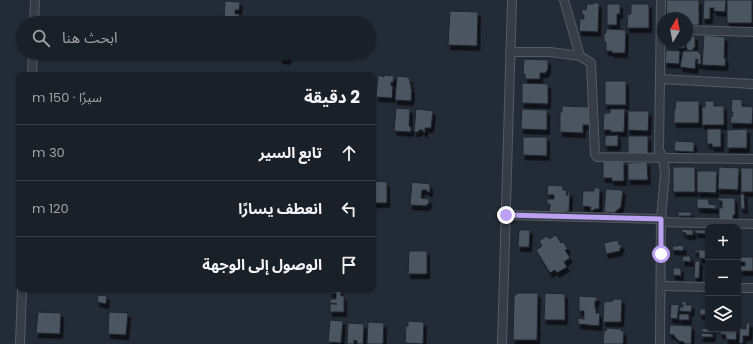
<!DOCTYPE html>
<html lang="ar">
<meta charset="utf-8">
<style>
body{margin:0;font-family:Poppins,"Noto Sans Arabic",sans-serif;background:#232830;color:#f1f3f6;direction:rtl}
.controls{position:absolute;right:12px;bottom:12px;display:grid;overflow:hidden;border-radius:8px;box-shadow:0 1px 3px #0004}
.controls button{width:36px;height:36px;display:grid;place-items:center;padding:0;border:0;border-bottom:1px solid #383e45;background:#1a2028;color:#f1f3f6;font:20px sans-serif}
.compass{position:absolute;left:657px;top:12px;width:36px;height:36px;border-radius:50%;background:#1a2028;box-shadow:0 1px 3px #0004;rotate:10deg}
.stop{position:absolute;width:12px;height:12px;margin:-9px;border:3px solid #bca0f2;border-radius:50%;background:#fff}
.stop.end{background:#bca0f2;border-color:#fff;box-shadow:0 1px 4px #0008}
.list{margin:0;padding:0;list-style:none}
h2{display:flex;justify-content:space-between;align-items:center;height:52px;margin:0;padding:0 16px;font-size:17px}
h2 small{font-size:13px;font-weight:400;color:#9fa3a8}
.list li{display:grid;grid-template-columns:26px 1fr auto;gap:12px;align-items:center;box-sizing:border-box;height:56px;padding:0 16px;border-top:1px solid #383e45}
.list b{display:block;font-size:15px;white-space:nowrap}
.list em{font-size:13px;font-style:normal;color:#9fa3a8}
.icon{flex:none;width:22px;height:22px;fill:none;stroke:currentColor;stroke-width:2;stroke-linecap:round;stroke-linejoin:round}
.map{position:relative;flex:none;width:753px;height:344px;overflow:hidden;direction:ltr}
.search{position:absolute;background:#1a2028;box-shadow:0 1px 3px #0004;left:16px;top:16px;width:360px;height:44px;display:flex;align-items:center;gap:10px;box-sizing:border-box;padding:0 14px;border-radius:22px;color:#9fa3a8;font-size:15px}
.panel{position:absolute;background:#1a2028;box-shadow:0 1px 3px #0004;left:16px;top:72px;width:360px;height:220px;border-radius:8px;direction:rtl}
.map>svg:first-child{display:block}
</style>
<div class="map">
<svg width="753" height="344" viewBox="0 0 753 344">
<defs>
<filter id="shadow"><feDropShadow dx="2.5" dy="4.5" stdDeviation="0" flood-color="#0009"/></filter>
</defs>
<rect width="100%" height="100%" fill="#232b36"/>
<g fill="#4c5561" stroke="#1e242d" filter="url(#shadow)">
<path d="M666 0H699V25H687V18H667Z"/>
<path d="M704 0H726L725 12 714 11V8H710V19H703Z"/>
<rect x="727" y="0" width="25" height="23"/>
<path d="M225 1 240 2 239 10H235V14H239V20L224 19Z"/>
<path d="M593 3H599L598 32 579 31 580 19H584V15H582V9L586 10 587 4H593Z"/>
<path d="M607 4H620V14H617V25H607Z"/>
<path d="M631 4H649V28H627L628 14H631Z"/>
<path d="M450 11 478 12 477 46 448 45Z"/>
<path d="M606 29 626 30 625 53H612V51H606V42H604V33H606Z"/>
<path d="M687 35 695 36V48H693V51L687 50V48H686Z"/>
<path d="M704 35 725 37 724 58H726L725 66 702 65Z"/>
<rect x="676" y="42" width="9" height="6"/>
<path d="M666 50 680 51 679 64 665 63Z"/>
<path d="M683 51H699V53L701 54V64H697L698 60 696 59 695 69 680 67Z"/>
<path d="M280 53H297V55H289L288 60 280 59Z"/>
<path d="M524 59 548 60V70H547L546 73H540V79H525V74H523Z"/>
<path d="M378 75 384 77V75L394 76 393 83 391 82V86H393L392 98 376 97Z"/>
<path d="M397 76 408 77V78L410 79V84H411V89H412L411 101 395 100Z"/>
<rect x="605" y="81" width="21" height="24"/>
<path d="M522 83 548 84V104L522 103Z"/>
<path d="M732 99 742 100V106L753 107 752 124 730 123 731 117H732L733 112 731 111Z"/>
<path d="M676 101H699V123H674V110H675Z"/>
<path d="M705 101H714V106H724V125H702V107H705Z"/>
<path d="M562 106 590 107 591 125H583V133L560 132V112H562Z"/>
<path d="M396 108 410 109 409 126 411 127V132L394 131Z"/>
<path d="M416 109 433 111 431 128H425V133L423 132V130H419V132H414Z"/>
<path d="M522 109 547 110V130L521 129Z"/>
<path d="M610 109H625L624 132H610L611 130H603L604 113H610Z"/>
<path d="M628 111H649L648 131 628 130Z"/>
<path d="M707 129H721V147H712V144H707Z"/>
<path d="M747 129V148H727V130Z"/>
<path d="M618 135V146H605V136Z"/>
<rect x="628" y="136" width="20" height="20"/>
<path d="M523 137H547V156L523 155Z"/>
<path d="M675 141 694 142V152L674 151Z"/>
<path d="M603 161H624V181H612V178H603Z"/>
<path d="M647 162 648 180H628V163Z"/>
<rect x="673" y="167" width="22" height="25"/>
<path d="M719 167 739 168 738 190 718 189Z"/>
<rect x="741" y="168" width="12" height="24"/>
<path d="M697 171H717L716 193 697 192Z"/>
<path d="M373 181 387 182V203H373Z"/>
<path d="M412 182 430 184V192H427V190H422L421 198 429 199V204H427V206L410 205Z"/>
<path d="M548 185 563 186V190H567L566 195H568V192H570L569 211H567V215H549L550 204H547V199H554V195H547Z"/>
<path d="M594 188H600L599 209H594V211L590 210 591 207 582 206 583 191H594Z"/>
<path d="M606 189 623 190 621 207 614 213 604 212Z"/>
<path d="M740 194H744L745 209H741Z"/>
<path d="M718 198H735V215H733V220H719V208H722V201H718Z"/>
<path d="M697 199H708L709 204 716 205V209L697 208Z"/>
<rect x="678" y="212" width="13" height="4"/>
<path d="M682 229 693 230V235H685L686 233 682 232Z"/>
<path d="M519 230H530L529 247H518Z"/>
<path d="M695 230H706V234L695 233Z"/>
<path d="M556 235 561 243 563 242 568 249 565 250 570 258 564 262 567 267 557 273 555 270 550 273 536 250 542 246 539 241 547 236 549 239Z"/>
<path d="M618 240 619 245 621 244 622 247 620 248V251L606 254 604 243Z"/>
<path d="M678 245 684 246 683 251 672 250 673 246H678Z"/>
<path d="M694 250H708V253H706L705 259 699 258V252H694Z"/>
<path d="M409 251H427V274H408Z"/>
<path d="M683 256H690L691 262 682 261Z"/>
<path d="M738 257H753V271H740V266H745V262H738Z"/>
<path d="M695 261H700L699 278H694Z"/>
<path d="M673 268H681V276L673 275Z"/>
<path d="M330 289 341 290V296H344V312H330V304H337L330 303V299H336V293H330Z"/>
<path d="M518 293H538L537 340H513L514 296Z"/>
<path d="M545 293 565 294V320H544Z"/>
<path d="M98 295 107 296 106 304 97 302Z"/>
<path d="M579 296 597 297V301H595V308H596V313H600L599 326 578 324V318L584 319V311H579Z"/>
<path d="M613 299H622L621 322H603L604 302 613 301Z"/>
<path d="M682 301 686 302V305H692L691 312 679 311 680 307H683V304H681Z"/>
<path d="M671 304 679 305 677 319 670 318Z"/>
<path d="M707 304 708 315H700V309H707Z"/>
<path d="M38 312 61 313 60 334 36 333Z"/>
<path d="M109 312 128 313 126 335 108 334Z"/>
<rect x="679" y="314" width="10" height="6"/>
<path d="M330 320 343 321 341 343 328 342Z"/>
<path d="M408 321 424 322 423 344 405 343 406 326H408Z"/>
<path d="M368 322 384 323 383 344H367Z"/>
<path d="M348 323 364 324 363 344H357V341L354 340V344H347Z"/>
<path d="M746 323H750L749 336H743V343H739L740 328 746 329Z"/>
<path d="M670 325 692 326 691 344H685L684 342 679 341 674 336V335L669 334Z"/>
<path d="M607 328 621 329V331H624L623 344H603L604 331H606Z"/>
<path d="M702 328 713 329V333L702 332Z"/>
<path d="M722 329H737L736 340 726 339V335L720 334V330Z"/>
<path d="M701 333 713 334V337H701Z"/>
</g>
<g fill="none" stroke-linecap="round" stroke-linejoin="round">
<g stroke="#545b64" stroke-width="10">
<g id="minor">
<path d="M564 0 580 56"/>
<path d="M34 23 35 0"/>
<path d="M687 30 753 32"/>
<path d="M510 52H550L580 56 591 63 595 154 597 157 753 159"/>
<path d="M32 75 33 53"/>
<path d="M660 79 753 84"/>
<path d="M506 215 661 219"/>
<path d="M661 222 753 224"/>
<path d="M661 286 708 287"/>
<path d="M738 288H753"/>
<path d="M20 344 22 289"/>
<path d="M502 344 512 0"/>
<path d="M660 344 661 219 665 174 663 157 659 150 661 0"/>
</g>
</g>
<use href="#minor" stroke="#363d46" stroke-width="8"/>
</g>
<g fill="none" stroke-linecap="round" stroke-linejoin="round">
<path stroke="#bca0f2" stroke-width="5" d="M506 215 661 219V254"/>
</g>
</svg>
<div class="controls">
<button>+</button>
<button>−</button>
<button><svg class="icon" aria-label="layers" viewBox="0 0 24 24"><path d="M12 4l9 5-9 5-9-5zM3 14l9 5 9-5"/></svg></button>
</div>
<svg class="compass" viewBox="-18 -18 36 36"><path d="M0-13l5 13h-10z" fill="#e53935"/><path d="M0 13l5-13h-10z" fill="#9fa3a8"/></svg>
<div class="stop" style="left:661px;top:254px"></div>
<div class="stop end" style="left:506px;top:215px"></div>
<div class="search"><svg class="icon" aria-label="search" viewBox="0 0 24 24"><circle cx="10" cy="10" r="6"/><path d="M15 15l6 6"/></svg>ابحث هنا</div>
<section class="panel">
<h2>2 دقيقة<small>سيرًا · 150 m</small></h2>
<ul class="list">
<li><svg class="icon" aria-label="ahead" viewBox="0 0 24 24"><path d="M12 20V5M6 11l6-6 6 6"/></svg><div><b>تابع السير</b></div><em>30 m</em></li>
<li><svg class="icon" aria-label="left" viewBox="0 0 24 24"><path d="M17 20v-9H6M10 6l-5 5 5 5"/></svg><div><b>انعطف يسارًا</b></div><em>120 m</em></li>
<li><svg class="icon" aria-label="arrive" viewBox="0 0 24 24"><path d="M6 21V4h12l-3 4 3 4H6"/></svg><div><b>الوصول إلى الوجهة</b></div></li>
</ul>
</section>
</div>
